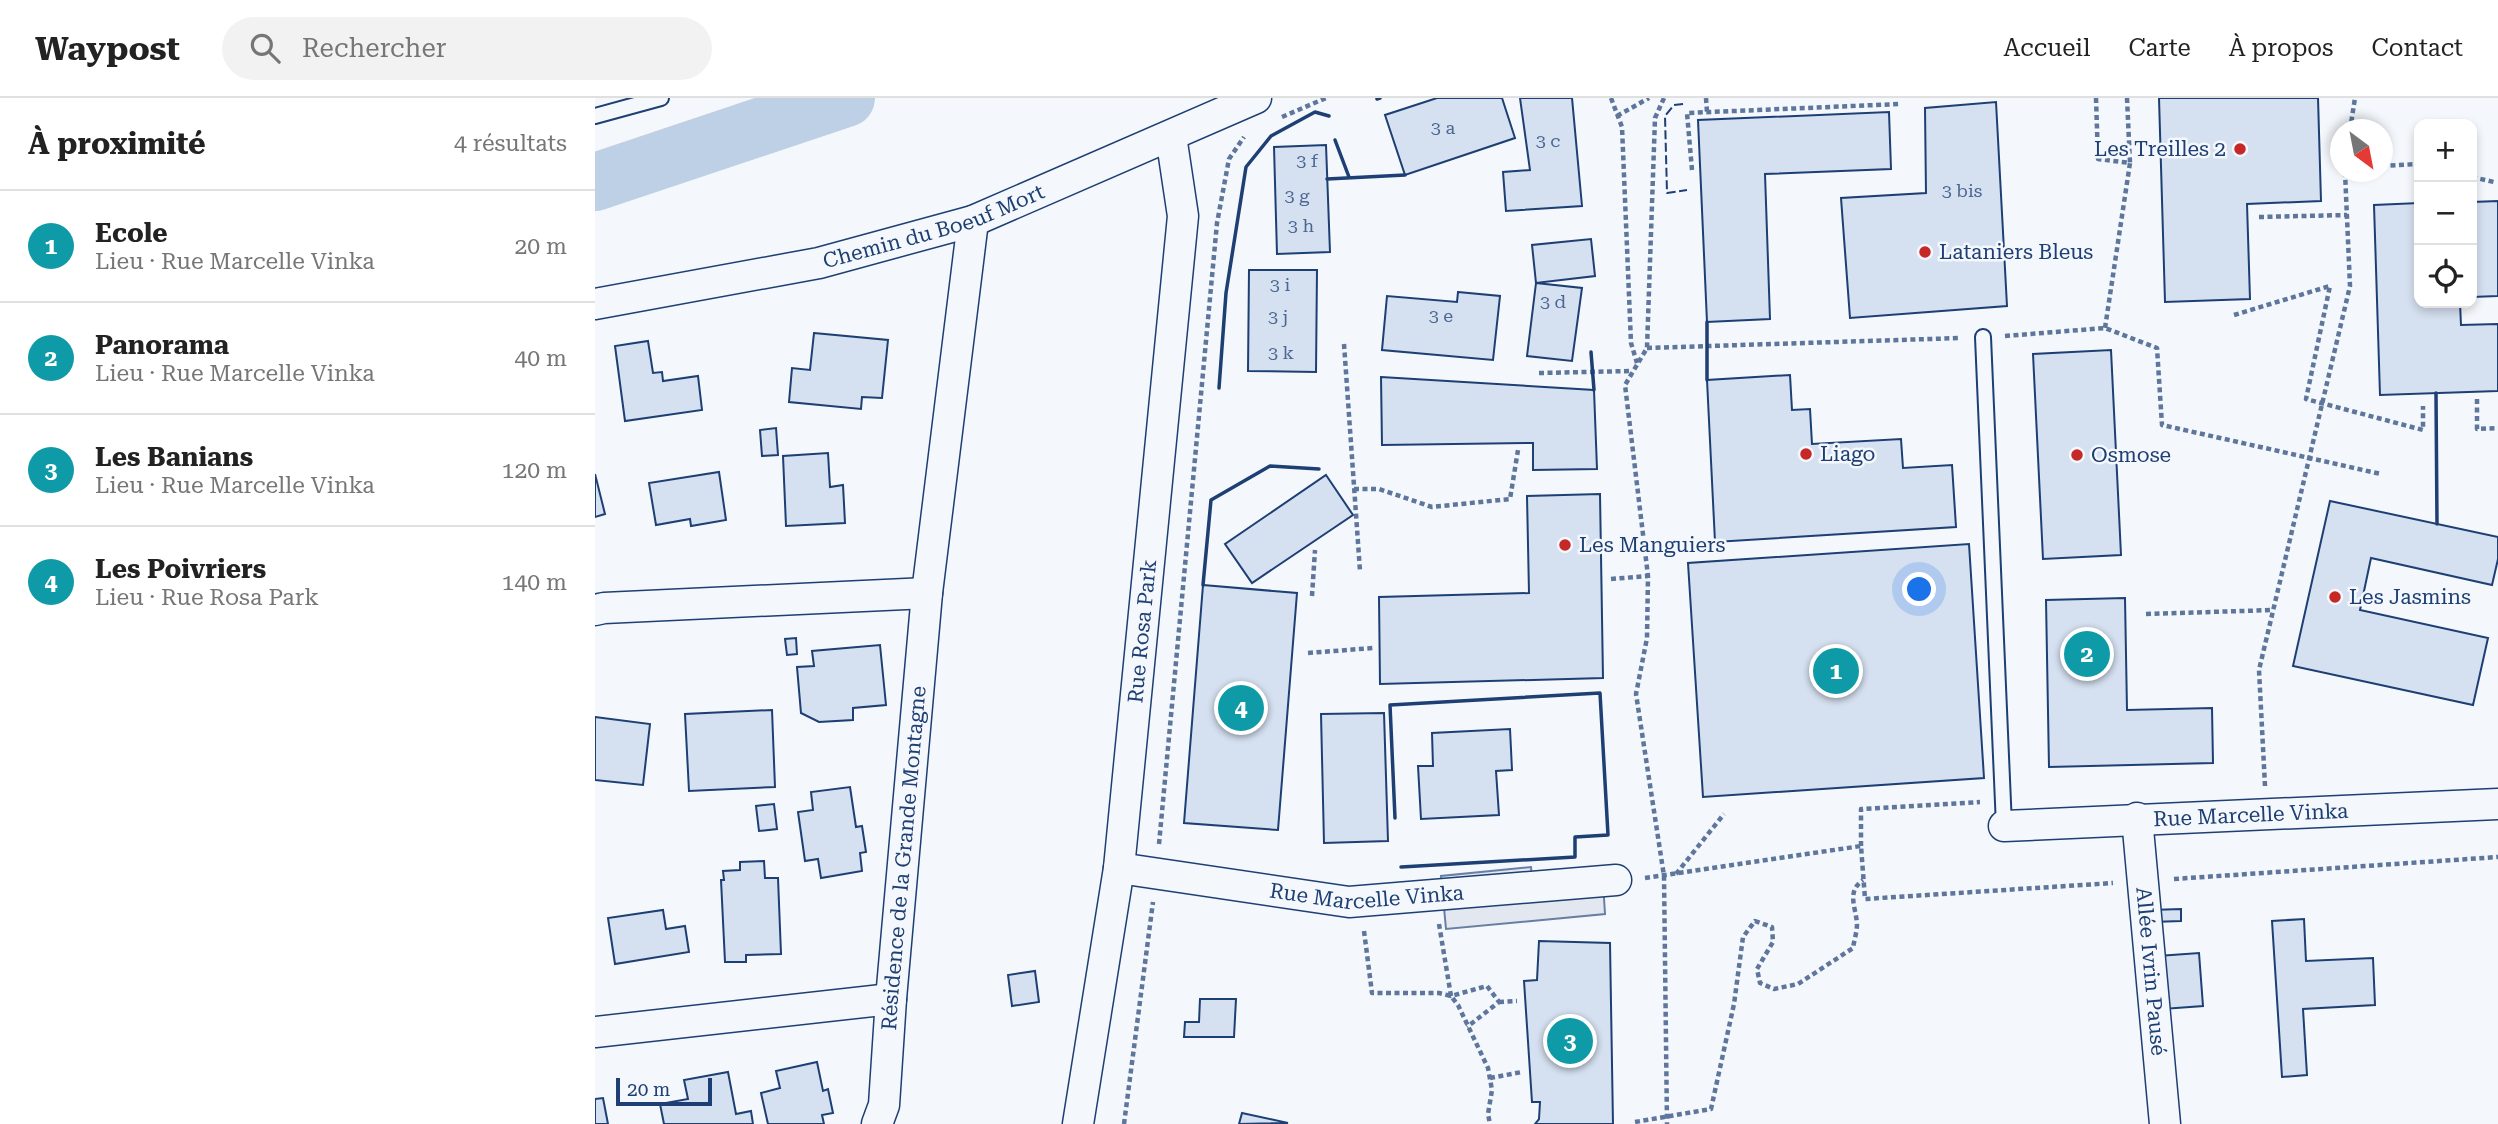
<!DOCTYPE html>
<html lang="fr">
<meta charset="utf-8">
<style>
body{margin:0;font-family:"Roboto Serif",serif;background:#f2f2f2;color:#222}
.controls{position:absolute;right:21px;top:21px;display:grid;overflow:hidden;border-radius:14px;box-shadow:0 4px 10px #0003}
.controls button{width:63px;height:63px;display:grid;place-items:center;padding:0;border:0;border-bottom:2px solid #e0e0e0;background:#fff;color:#222;font:35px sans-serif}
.compass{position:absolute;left:1735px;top:21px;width:63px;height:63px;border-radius:50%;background:#fff;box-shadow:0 4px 10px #0003;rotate:148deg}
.scale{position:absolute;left:21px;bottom:18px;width:96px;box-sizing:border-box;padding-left:7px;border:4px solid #1d3f73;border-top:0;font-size:19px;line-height:24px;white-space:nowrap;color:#1d3f73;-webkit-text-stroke:5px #f4f7fb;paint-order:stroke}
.you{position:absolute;left:1325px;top:492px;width:24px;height:24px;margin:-18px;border:5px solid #fff;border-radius:50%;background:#1a73e8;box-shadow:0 0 0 10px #1a73e833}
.badge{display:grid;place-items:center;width:46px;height:46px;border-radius:50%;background:#c62828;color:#fff;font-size:23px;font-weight:700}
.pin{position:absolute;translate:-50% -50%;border:4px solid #fff;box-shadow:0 2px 7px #0006}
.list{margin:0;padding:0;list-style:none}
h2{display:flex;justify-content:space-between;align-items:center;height:91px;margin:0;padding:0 28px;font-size:30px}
h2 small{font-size:23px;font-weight:400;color:#767676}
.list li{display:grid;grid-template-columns:46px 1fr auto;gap:21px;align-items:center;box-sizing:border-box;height:112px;padding:0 28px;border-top:2px solid #e0e0e0}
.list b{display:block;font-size:26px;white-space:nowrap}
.list p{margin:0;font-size:23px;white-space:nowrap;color:#767676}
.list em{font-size:23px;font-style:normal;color:#767676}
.icon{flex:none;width:38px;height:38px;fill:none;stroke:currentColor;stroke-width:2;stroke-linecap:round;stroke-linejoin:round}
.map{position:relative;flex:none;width:1903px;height:1026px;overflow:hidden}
header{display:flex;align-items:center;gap:42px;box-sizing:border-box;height:98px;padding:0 35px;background:#fff;border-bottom:2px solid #e0e0e0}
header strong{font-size:33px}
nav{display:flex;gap:38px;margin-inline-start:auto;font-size:24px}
.search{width:490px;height:63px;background:#f2f2f2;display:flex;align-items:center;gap:18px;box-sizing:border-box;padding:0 24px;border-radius:38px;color:#767676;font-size:26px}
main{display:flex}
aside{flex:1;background:#fff}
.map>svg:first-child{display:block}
</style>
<header>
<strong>Waypost</strong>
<div class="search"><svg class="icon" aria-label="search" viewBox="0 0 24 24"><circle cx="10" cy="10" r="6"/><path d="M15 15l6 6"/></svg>Rechercher</div>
<nav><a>Accueil</a><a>Carte</a><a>À propos</a><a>Contact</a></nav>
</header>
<main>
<aside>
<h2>À proximité<small>4 résultats</small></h2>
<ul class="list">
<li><span class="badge" style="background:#0f9aa8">1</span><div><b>Ecole</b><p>Lieu · Rue Marcelle Vinka</p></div><em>20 m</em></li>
<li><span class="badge" style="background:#0f9aa8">2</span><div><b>Panorama</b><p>Lieu · Rue Marcelle Vinka</p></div><em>40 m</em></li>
<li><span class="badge" style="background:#0f9aa8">3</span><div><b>Les Banians</b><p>Lieu · Rue Marcelle Vinka</p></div><em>120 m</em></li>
<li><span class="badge" style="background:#0f9aa8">4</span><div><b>Les Poivriers</b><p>Lieu · Rue Rosa Park</p></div><em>140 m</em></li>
</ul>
</aside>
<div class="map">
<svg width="1903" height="1026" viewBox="0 0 1903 1026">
<rect width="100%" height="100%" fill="#f4f7fb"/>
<path fill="#e3e8f0" stroke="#687fa3" stroke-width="2" d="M936 769 938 790 1008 784 1010 816 851 831 846 778Z"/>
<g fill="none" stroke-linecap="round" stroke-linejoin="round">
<path stroke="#bed0e5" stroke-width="58" d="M0 84 251 0"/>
</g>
<g fill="#d5e0f0" stroke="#1d3f73" stroke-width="2">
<path d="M842 0H907L920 40 810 77 790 17Z"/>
<path d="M925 0H977L987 108 911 113 908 74 935 72Z"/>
<path d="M1564 0H1723L1726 103 1652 106 1655 201 1570 204Z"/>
<path d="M1401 4 1412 208 1255 220 1246 100 1331 95 1330 10Z"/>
<path d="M1294 14 1296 71 1170 76 1175 221 1112 224 1103 22Z"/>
<path d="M731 47 735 154 682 156 679 49Z"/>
<path d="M1903 103V198L1877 199V104Z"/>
<path d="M1824 105V205H1865L1866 227 1903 226V293L1785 297 1779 107Z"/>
<path d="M996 141 1000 178 941 185 937 147Z"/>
<path d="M654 172H722L721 274 653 273Z"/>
<path d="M941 185 987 190 977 263 932 258Z"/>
<path d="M863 194 905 198 898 262 787 252 792 198 862 204Z"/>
<path d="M219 235 293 242 287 300 267 299 266 311 194 304 197 270 215 272Z"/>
<path d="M53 243 58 275 67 274 68 283 103 278 107 312 30 323 20 248Z"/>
<path d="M1516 252 1526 457 1448 461 1438 256Z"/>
<path d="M1195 277 1197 312 1215 311 1217 346 1306 341 1308 370 1357 367 1361 429 1120 444 1112 282Z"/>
<path d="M786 279 999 292 1002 371 938 372V345L787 347Z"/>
<path d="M181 330 183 357 167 358 165 332Z"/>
<path d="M233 355 235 389 248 387 250 425 191 428 188 358Z"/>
<path d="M124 374 131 422 96 428 95 421 61 427 54 385Z"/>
<path d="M0 376 10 416 0 419Z"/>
<path d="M731 377 758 417 657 485 630 446Z"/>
<path d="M1005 396 1008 580 785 586 784 499 934 495 932 398Z"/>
<path d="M1735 403 1903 439V461L1897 487 1776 460 1765 512 1893 540 1878 607 1698 568Z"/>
<path d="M1374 446 1389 680 1108 699 1093 465Z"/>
<path d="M608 487 702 495 683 732 589 725Z"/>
<path d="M1530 500 1532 612 1617 610 1618 665 1454 669 1451 502Z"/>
<path d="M201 540 202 556 192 557 190 541Z"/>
<path d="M285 547 291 607 258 610V622L224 624 206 615 202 569 219 568 217 553Z"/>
<path d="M177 612 180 689 94 693 90 616Z"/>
<path d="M789 615 793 743 729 745 726 616Z"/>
<path d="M0 619 55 626 48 687 0 682Z"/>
<path d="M915 631 917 672 901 673 904 717 826 721 823 668H838L837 635Z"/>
<path d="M255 689 261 729 267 728 271 754 265 755 267 773 226 780 223 761 210 763 203 714 218 712 216 694Z"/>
<path d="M179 706 182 731 164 733 161 708Z"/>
<path d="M169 763 170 780H183L186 856 151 857V864H130L126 782H129L128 773 145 772V764Z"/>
<path d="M1586 811V823L1557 824 1556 812Z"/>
<path d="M68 812 71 831 90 828 94 854 20 866 13 820Z"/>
<path d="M1709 821 1711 863 1778 860 1780 907 1708 911 1712 977 1687 979 1677 823Z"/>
<path d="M944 843 1015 845 1018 1026H940L944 1021 945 1004H937L929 883 942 882Z"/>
<path d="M1604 855 1608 908 1568 911 1563 858Z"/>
<path d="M440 873 444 904 417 908 413 877Z"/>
<path d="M605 901H641L639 939H589L590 924H604Z"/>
<path d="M222 964 228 993 233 991 238 1015 227 1017 229 1026H173L166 995 185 990 181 973Z"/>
<path d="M133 974 141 1016 156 1013 158 1026H69L65 1006 93 1001 89 982Z"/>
<path d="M8 1000 13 1026H0V1001Z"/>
<path d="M647 1015 693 1025 644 1026Z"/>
</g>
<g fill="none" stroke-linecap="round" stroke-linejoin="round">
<g stroke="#1d3f73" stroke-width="18">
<g id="lane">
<path d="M0 18 66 0"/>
<path d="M1388 239 1409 728"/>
</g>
</g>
<g stroke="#1d3f73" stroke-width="33">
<g id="street">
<path id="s1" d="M0 206 224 165 378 123 661 0"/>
<path d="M0 512 9 510 332 495"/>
<path id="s2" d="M1542 720 1570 1026"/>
<path id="s3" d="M1409 728 1903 706"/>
<path id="s4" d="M524 770 754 804 1021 782"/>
<path d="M0 934 296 901"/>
<path id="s5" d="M282 1026 289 1007 296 901 332 495 378 123"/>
<path id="s6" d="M483 1026 524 770 588 118 576 38"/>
</g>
</g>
<g stroke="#5e769c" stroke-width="4.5" stroke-dasharray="5 3.5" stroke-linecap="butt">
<path d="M1016 0 1027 29 1036 245 1042 265"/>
<path d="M1069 0 1060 20 1052 250 1030 287 1053 478 1052 540 1041 596 1069 778 1072 1026"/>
<path d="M1111 0 1112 14"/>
<path d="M1501 0 1503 61 1535 65 1510 230"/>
<path d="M1532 0 1535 65"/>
<path d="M1022 18 1054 0"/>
<path d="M687 19 731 0"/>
<path d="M1755 32 1760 0"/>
<path d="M1787 68 1824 66"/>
<path d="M1097 72 1092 15 1305 6"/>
<path d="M1877 79 1899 84"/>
<path d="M1664 119 1752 117"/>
<path d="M1639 217 1735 188 1711 301 1828 332V308"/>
<path d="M1410 238 1510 230 1562 250 1567 327 1786 376"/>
<path d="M749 246 765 473"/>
<path d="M1052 250 1366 240"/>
<path d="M944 275 1037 273"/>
<path d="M1882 301V331L1903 330"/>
<path d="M759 391H784L837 409 915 401 923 352"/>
<path d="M1016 481 1053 478"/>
<path d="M717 498 720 452"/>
<path d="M1551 516 1678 512"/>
<path d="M713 555 778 550"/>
<path d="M1670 688 1664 572 1755 188 1750 74"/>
<path d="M564 746 622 125 634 61 649 39"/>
<path d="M1266 748V711L1385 704"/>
<path d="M1081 776 1129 716"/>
<path d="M1050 780 1266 748 1270 801 1518 785"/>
<path d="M1579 781 1903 759"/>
<path d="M844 826 856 898 892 888 904 904 872 929"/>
<path d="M769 833 777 895H844L856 898 863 907 893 970 897 992 893 1016 895 1026"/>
<path d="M904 904 922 903"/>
<path d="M895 980 927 974"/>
<path d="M1040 1024 1116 1011 1139 906 1148 839 1160 823 1177 829 1178 844 1162 871 1165 885 1179 891 1203 886 1258 850C1259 843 1262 834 1262 826 1261 809 1251 794 1268 782"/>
<path d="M529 1026 558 804"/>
</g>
<use href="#lane" stroke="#f4f7fb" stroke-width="14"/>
<use href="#street" stroke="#f4f7fb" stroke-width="30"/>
<path stroke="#1d3f73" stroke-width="2" stroke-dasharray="9 3.5" stroke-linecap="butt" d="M1088 6 1079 7 1070 18 1072 95 1092 92"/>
<g stroke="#1d3f73" stroke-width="3.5">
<path d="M782 1 785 0"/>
<path d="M740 42 754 79"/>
<path d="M732 81 810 77"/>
<path d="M996 254 999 292"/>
<path d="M1112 282V224"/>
<path d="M624 290 631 195 651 69 676 38 720 14 734 18"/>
<path d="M1841 295 1842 426"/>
<path d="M608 487 616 402 675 368 724 371"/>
<path d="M800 720 795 607 1005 595 1013 737 980 739V759L806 769"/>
</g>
</g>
<g fill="#c62828" stroke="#f4f7fb" stroke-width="2.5">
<circle cx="1645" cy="51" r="7"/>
<circle cx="1330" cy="154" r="7"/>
<circle cx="1211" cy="356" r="7"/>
<circle cx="1482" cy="357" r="7"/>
<circle cx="970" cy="447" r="7"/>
<circle cx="1740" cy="499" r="7"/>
</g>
<g text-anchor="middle" stroke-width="5" stroke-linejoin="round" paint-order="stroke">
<g font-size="18" fill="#4b6792">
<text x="848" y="36">3 a</text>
<text x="953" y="49">3 c</text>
<text x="712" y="69">3 f</text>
<text x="1367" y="99">3 bis</text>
<text x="702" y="104">3 g</text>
<text x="706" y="134">3 h</text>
<text x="685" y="193">3 i</text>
<text x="958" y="210">3 d</text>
<text x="846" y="224">3 e</text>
<text x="683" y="225">3 j</text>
<text x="686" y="261">3 k</text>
</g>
<g font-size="21" fill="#1d3f73" stroke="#f4f7fb" text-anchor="start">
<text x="1631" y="58" text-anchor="end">Les Treilles 2</text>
<text x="1344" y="161">Lataniers Bleus</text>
<text x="1225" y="363">Liago</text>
<text x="1496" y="364">Osmose</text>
<text x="984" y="454">Les Manguiers</text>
<text x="1754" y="506">Les Jasmins</text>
</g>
<g font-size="21" fill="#1d3f73" stroke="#f4f7fb">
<text dy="7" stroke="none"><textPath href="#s1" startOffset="348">Chemin du Boeuf Mort</textPath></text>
<text dy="7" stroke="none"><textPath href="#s6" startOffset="497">Rue Rosa Park</textPath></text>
<text dy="7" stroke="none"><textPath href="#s3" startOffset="247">Rue Marcelle Vinka</textPath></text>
<text dy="7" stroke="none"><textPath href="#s5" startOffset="268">Résidence de la Grande Montagne</textPath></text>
<text dy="7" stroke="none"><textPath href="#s4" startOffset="250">Rue Marcelle Vinka</textPath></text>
<text dy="7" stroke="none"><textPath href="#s2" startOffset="154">Allée Ivrin Pausé</textPath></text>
</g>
</g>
</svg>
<div class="controls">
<button>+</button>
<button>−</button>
<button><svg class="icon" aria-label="locate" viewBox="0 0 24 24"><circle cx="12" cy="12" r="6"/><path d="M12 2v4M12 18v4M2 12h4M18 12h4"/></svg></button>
</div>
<svg class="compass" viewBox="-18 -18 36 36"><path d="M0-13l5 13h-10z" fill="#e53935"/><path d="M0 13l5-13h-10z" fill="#767676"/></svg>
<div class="scale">20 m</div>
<div class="you"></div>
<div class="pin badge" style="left:1241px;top:573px;background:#0f9aa8">1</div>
<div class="pin badge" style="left:1492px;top:556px;background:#0f9aa8">2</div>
<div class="pin badge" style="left:975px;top:943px;background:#0f9aa8">3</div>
<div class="pin badge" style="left:646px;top:610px;background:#0f9aa8">4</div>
</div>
</main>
